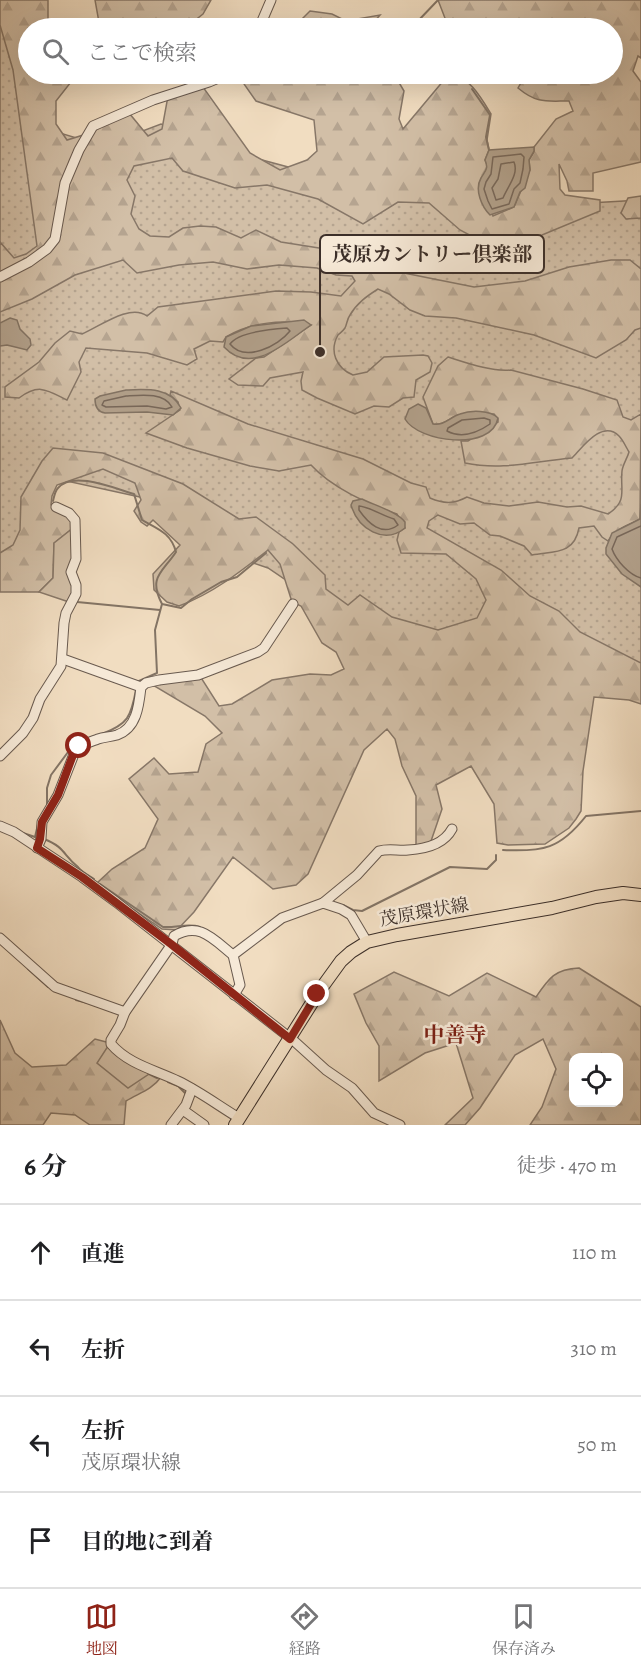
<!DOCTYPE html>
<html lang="ja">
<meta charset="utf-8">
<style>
body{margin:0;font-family:Alegreya,"Noto Serif JP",serif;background:#f6f6f6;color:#202124}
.controls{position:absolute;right:18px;bottom:18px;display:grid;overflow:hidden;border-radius:12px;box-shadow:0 6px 24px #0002}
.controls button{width:54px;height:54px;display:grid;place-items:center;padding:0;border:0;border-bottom:2px solid #e0e0e0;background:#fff;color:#202124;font:30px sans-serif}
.stop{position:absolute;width:18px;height:18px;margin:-14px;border:4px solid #8f2418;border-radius:50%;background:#fff}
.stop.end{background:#8f2418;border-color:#fff;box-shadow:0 2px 6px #0008}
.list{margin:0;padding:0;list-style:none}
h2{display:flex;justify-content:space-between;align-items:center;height:78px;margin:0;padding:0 24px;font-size:26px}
h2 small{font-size:20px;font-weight:400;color:#757577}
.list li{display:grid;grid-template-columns:39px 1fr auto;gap:18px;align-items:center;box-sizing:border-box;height:96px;padding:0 24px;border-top:2px solid #e0e0e0}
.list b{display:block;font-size:22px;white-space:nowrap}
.list p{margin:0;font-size:20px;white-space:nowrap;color:#757577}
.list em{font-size:20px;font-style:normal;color:#757577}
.icon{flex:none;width:33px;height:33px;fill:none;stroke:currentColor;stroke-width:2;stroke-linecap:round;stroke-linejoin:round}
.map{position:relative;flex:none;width:641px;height:1125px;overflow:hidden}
.search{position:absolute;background:#fff;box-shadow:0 6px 24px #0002;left:18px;right:18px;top:18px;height:66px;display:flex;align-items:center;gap:15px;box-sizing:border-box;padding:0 21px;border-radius:33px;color:#757577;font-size:22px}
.sheet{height:462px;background:#fff}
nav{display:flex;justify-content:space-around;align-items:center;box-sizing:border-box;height:84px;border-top:2px solid #e0e0e0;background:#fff;font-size:16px;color:#757577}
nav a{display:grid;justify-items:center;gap:3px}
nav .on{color:#8f2418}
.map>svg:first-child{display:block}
</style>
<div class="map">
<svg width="641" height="1125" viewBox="0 0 641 1125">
<defs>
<pattern id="grass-dots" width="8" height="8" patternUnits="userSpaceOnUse" patternTransform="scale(1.5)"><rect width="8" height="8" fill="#d2bfa7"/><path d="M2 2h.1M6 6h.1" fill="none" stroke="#b5a490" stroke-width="1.8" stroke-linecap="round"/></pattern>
<pattern id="forest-firs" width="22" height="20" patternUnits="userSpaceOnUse" patternTransform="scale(1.5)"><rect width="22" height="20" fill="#d2bfa7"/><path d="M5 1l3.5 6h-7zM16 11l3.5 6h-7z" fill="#b5a490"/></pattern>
</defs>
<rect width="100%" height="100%" fill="#f1ddc1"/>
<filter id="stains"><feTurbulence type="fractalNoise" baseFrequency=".00333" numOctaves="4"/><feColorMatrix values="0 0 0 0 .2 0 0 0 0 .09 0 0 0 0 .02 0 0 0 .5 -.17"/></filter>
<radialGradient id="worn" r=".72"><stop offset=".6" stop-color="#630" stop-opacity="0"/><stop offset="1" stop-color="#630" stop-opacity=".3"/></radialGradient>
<path fill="url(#grass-dots)" stroke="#877768" stroke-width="1.5" d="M0 0 28 28V74L43 128 103 146 161 124 215 140 247 156 292 168 572 204 641 200V685L422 655 308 595 268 568 205 547 149 499 53 478 0 587Z"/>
<g fill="url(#forest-firs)" stroke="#877768" stroke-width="1.5" fill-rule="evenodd">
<path d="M0 0H48V28H28V74H67L71 82 56 101V124L67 140 93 132 103 125 129 113 148 136 162 129 168 96 203 87 250 153 280 170 307 160 317 151 314 120 256 101 244 84 240 74H394L404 91 399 119 403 129 449 74C468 74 482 99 491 114L487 140 489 150 485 160C489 168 486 173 481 179L493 216 514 207 530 170 529 160 534 152V147L556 119 573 111 569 101C547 101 537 104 518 88L526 74H612V28H454L448 26 438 0H641V58L638 56 633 71 641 82V162L593 173V191H569L567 181 559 164 560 189 565 195 600 200V211L542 235 494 240 475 238 460 230 429 203 398 202 363 224 318 199 267 185 235 188 183 171 172 158 134 166 127 180 135 196 131 214 139 229 150 236 169 237 183 228 200 226 216 227 241 238 256 230 281 242 338 251 399 272 474 287 525 281 569 267 611 260H630L641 269V328L635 330 626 340 596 358 534 335 456 318 425 316 410 310 389 294 378 289C367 296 357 303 350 315 347 319 347 324 345 328 343 331 340 333 338 335 329 351 336 368 353 375L367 372 384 357 423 355 428 356 432 363 430 372 416 380 414 397 403 398 389 407 374 406 355 414 317 398 302 390 301 381 303 372 270 378 263 386 238 385 229 379 256 358 264 357 311 325C283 319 251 322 226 337L223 342 210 341 194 349 197 359 187 365 147 353 86 348 79 362 81 372 67 400C47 390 39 383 19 398L5 397V387L39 362 55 343 70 331 82 334C99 327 130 303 147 316L158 307 276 291 311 292 341 296 355 281 352 276 336 275 317 268 279 265 247 269 213 262 179 265 137 273 123 260 75 275 32 299 0 312V242L14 258 26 254 37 246 13 70 0 25Z"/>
<path d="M95 0H211L203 14 185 28H100Z"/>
<path d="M310 11 332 14 346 21 380 15 369 28H293Z"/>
<path d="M641 196V218L626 219 621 213 628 198Z"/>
<path d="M448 357C467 363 492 372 511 370L583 389 617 400 623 417 631 420 641 414 640 519C628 526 616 528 608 541L602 537 594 526 579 528C574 555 554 551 532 555L524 546 500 536 490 535 474 523 460 524 438 515 429 521 427 528 501 570 530 596 559 611 580 632 641 663V704L629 700 594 697 583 771 581 811 576 819 569 828 545 844 508 845 497 843 494 804 471 766 436 785 442 809 430 844 416 847V796L402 766 395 739 387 729 364 750 308 874 296 885 273 889 233 857 194 912 177 930 162 929 96 884 112 869 145 848 158 819 129 779 154 758 169 774 198 772 206 744 222 733 205 716 151 684 200 676 219 706 232 704 272 680 310 674 331 675 344 669 336 652 322 643 301 606 292 602 280 564 268 550C240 572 212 594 179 606L167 602 154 590 153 574 180 545 153 520 147 526 141 522 134 511 141 500 135 483 103 469 57 485 52 496 51 505 74 521 73 528 54 543 53 578 39 592H0V553L13 545 20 530 21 497 42 461 53 448 103 453 183 484 239 519 256 517 293 544 325 575 326 589 348 605 360 595 392 617 438 630 477 618 486 600 476 579 446 554 401 553 397 540 399 532 405 528 397 514C369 505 331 487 311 465L279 471 250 466 187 448 146 433 180 410 178 402 170 395 171 391 248 424 363 459 411 483 426 487 430 498C444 504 454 504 467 497L484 503 509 506 538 502 567 507 581 506 608 514C628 501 620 491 622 471 623 464 627 459 629 452 626 447 623 440 619 436 602 419 582 448 572 458 535 461 503 471 465 463L461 441H468L498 422V419L494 414C484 414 470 412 459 415 450 417 444 426 433 424L423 397 438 366Z"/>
<path d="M579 968 641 1007V1125H530L542 1107 556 1069 543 1039 515 1055 480 1108 465 1125H445L473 1098 456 1043 425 1053 379 1081V1046L366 1023 354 994 394 972 449 996 487 973 536 997C549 978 555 969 579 968ZM574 1058H618V1102H574Z"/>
<path d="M0 1020 15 1053 32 1067 66 1065 95 1039 110 1043 161 1077C152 1090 139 1093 126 1101L124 1125H90L75 1115 51 1113 43 1125H0Z"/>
</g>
<g fill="#d2bfa7" stroke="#877768" stroke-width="1.5">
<path d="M73 528 75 587 69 602 39 592 53 578 54 543Z"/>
<path d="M110 1043 152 1072 128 1088 97 1063Z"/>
</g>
<g fill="#b3a28d" stroke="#837465" stroke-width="1.5">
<path d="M534 147V151L529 160 530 170 525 188 520 192 514 207 490 215C482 207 474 190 481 178 485 171 489 169 485 160L489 150Z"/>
<path d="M10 318 17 320 20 329 30 339 31 345 27 350 7 345 0 346V323Z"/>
<path d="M304 320 311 325C287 341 252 377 224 347L226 337 251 326Z"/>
<path d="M126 390C147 389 170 387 181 408L173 415 147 412 105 413C98 412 95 407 95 399L100 396Z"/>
<path d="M418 404 426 408 433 424C444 426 450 417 460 414 471 410 490 410 498 418 492 452 418 442 405 419L409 409Z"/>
<path d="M362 499C374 505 398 512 405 522V528C384 545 358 529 351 505L353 501Z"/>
<path d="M641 504V587L622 574 606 554V548L612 533 640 519Z"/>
</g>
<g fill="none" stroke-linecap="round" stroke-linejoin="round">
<g stroke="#78685b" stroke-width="1.5">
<path d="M521 154 524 157 523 169 520 183 514 189 509 204 492 209 488 201 484 189 486 182 491 174 493 157Z"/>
<path d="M514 162C519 174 508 186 503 198L496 200 492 188 498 179 501 164Z"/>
<path d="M287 328 290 331C278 346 245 363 230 344 238 332 273 329 287 328Z"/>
<path d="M126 396C141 395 164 392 172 407L166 409 147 406 106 407 102 405 104 401Z"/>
<path d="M484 418 490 420V424C477 433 462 439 447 431L448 428 462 420Z"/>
<path d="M359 506C370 507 383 516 394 519L398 525C382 537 368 523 359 510Z"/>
<path d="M641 526 617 537 612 549C616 560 629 575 641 578"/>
</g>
<g stroke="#837465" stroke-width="2">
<path d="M417 22 438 0"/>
<path d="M412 28 415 24"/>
<path d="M462 74H463"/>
<path d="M466 76 474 82"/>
<path d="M472 89 490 115 486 137 489 150"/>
<path d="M53 501C54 497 55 491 58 488 73 470 116 489 134 494L142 520C158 529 171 533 176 552 162 573 148 577 162 604L181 608 192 599 221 582 237 577 266 553"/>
<path d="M77 602 160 610"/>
<path d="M139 681 157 673 155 630 162 604"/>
<path d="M102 734C128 724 131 717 136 690"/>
<path d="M47 808V788L51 775 74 744 80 742"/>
<path d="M23 833 35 837"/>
<path d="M35 837 39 820"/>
<path d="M44 839C65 847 63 855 78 867 82 872 88 875 94 879"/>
<path d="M503 850C543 852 560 849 586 816L641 811"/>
<path d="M100 884 163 927C176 928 188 923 200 927"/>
<path d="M343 905 353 910 362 911 450 867 487 869 496 860V855"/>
<path d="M28 969 48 987"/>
<path d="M76 1000 88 1003"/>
<path d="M107 1043 108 1047 113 1052"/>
<path d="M149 1074 157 1078"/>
<path d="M168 1082 178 1086 185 1093"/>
</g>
<g stroke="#695a4f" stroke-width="11">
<g id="minor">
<path d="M259 28 271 0"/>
<path d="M0 277 29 262 47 249 55 239 65 183 79 150 93 126 153 100 209 82 228 74"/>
<path d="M63 659 141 687"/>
<path d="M141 687 146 683 159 680 198 675 258 652 264 648 293 604"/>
<path d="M0 756 23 733 33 718 40 699 61 666 64 623 66 613 76 594V585L71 572 76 559 75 520 69 513 56 507"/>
<path d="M0 826 14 832 82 877 116 902 294 1041 326 1070 352 1088 374 1113 400 1125"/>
<path d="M37 848 41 839 42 822 58 795 76 749C83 744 90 742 98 739 104 737 110 737 117 735 137 728 139 705 141 687"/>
<path d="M323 903 357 875 379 851C389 848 398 851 408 850 426 849 444 844 452 829"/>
<path d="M0 938 55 987 125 1012"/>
<path d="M233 955C213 939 199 921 174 936L172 944 125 1012 120 1025 111 1040V1044C128 1064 155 1070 178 1081 199 1091 219 1106 239 1118"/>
<path d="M234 995 240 985 233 955 282 918 323 903 341 909 351 915 367 942"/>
<path d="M183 1110 204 1125"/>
<path d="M171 1125 186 1105 192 1089"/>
</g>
</g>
<g stroke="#3c2f29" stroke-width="14">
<path id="major" d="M235 1125 320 990 341 961 351 952 367 942 397 935 552 908 596 897 623 893 641 895"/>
</g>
<use href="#minor" stroke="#f6e9d7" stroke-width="9"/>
<use href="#major" stroke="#f1ddc1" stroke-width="12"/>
</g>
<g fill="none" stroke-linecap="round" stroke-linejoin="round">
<path stroke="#8f2418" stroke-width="8" d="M79 746 73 755 58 795 42 822 40 839 37 848 82 877 171 944 290 1039 317 994"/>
</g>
<g text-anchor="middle" stroke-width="5" stroke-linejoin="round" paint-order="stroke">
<g font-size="18" fill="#3c2f29" stroke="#f6e9d7">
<text transform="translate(424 912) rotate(-10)" y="6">茂原環状線</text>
</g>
<g font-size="21" font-weight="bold" fill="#7a1f14" stroke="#f6e9d7">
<text x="455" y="1042">中善寺</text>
</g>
</g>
<path fill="none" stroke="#3c2f29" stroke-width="2" d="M320 352L320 254"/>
<circle fill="#3c2f29" stroke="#f6e9d7" stroke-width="2" cx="320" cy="352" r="6"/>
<rect fill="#f6e9d7" stroke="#3c2f29" stroke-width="2" x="320" y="235" width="224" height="38" rx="6"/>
<g font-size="20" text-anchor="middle" font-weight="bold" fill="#3c2f29">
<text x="432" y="261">茂原カントリー倶楽部</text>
</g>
<rect width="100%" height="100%" filter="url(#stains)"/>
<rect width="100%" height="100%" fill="url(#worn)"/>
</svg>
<div class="controls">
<button><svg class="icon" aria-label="locate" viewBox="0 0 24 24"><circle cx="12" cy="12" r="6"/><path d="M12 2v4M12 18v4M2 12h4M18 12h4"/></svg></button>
</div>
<div class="stop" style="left:79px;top:746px"></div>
<div class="stop end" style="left:317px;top:994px"></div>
<div class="search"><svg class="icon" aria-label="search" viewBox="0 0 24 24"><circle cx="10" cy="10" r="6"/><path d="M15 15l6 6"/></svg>ここで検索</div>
</div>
<section class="sheet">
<h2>6 分<small>徒歩 · 470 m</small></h2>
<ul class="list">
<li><svg class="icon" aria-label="ahead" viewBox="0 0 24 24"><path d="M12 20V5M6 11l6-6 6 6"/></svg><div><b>直進</b></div><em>110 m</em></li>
<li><svg class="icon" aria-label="left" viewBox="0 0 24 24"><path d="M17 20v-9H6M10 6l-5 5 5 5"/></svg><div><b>左折</b></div><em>310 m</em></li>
<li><svg class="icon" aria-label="left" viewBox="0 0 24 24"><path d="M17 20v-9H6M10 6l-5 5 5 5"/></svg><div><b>左折</b><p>茂原環状線</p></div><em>50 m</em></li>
<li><svg class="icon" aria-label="arrive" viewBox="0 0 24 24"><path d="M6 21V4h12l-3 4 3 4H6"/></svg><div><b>目的地に到着</b></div></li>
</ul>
</section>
<nav>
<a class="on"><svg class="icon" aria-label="map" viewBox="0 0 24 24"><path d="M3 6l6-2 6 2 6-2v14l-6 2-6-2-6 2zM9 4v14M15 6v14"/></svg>地図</a>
<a><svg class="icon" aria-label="directions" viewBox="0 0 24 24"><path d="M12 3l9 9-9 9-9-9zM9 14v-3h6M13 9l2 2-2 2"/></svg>経路</a>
<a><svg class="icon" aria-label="saved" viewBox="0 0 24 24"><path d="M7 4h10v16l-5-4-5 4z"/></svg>保存済み</a>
</nav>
